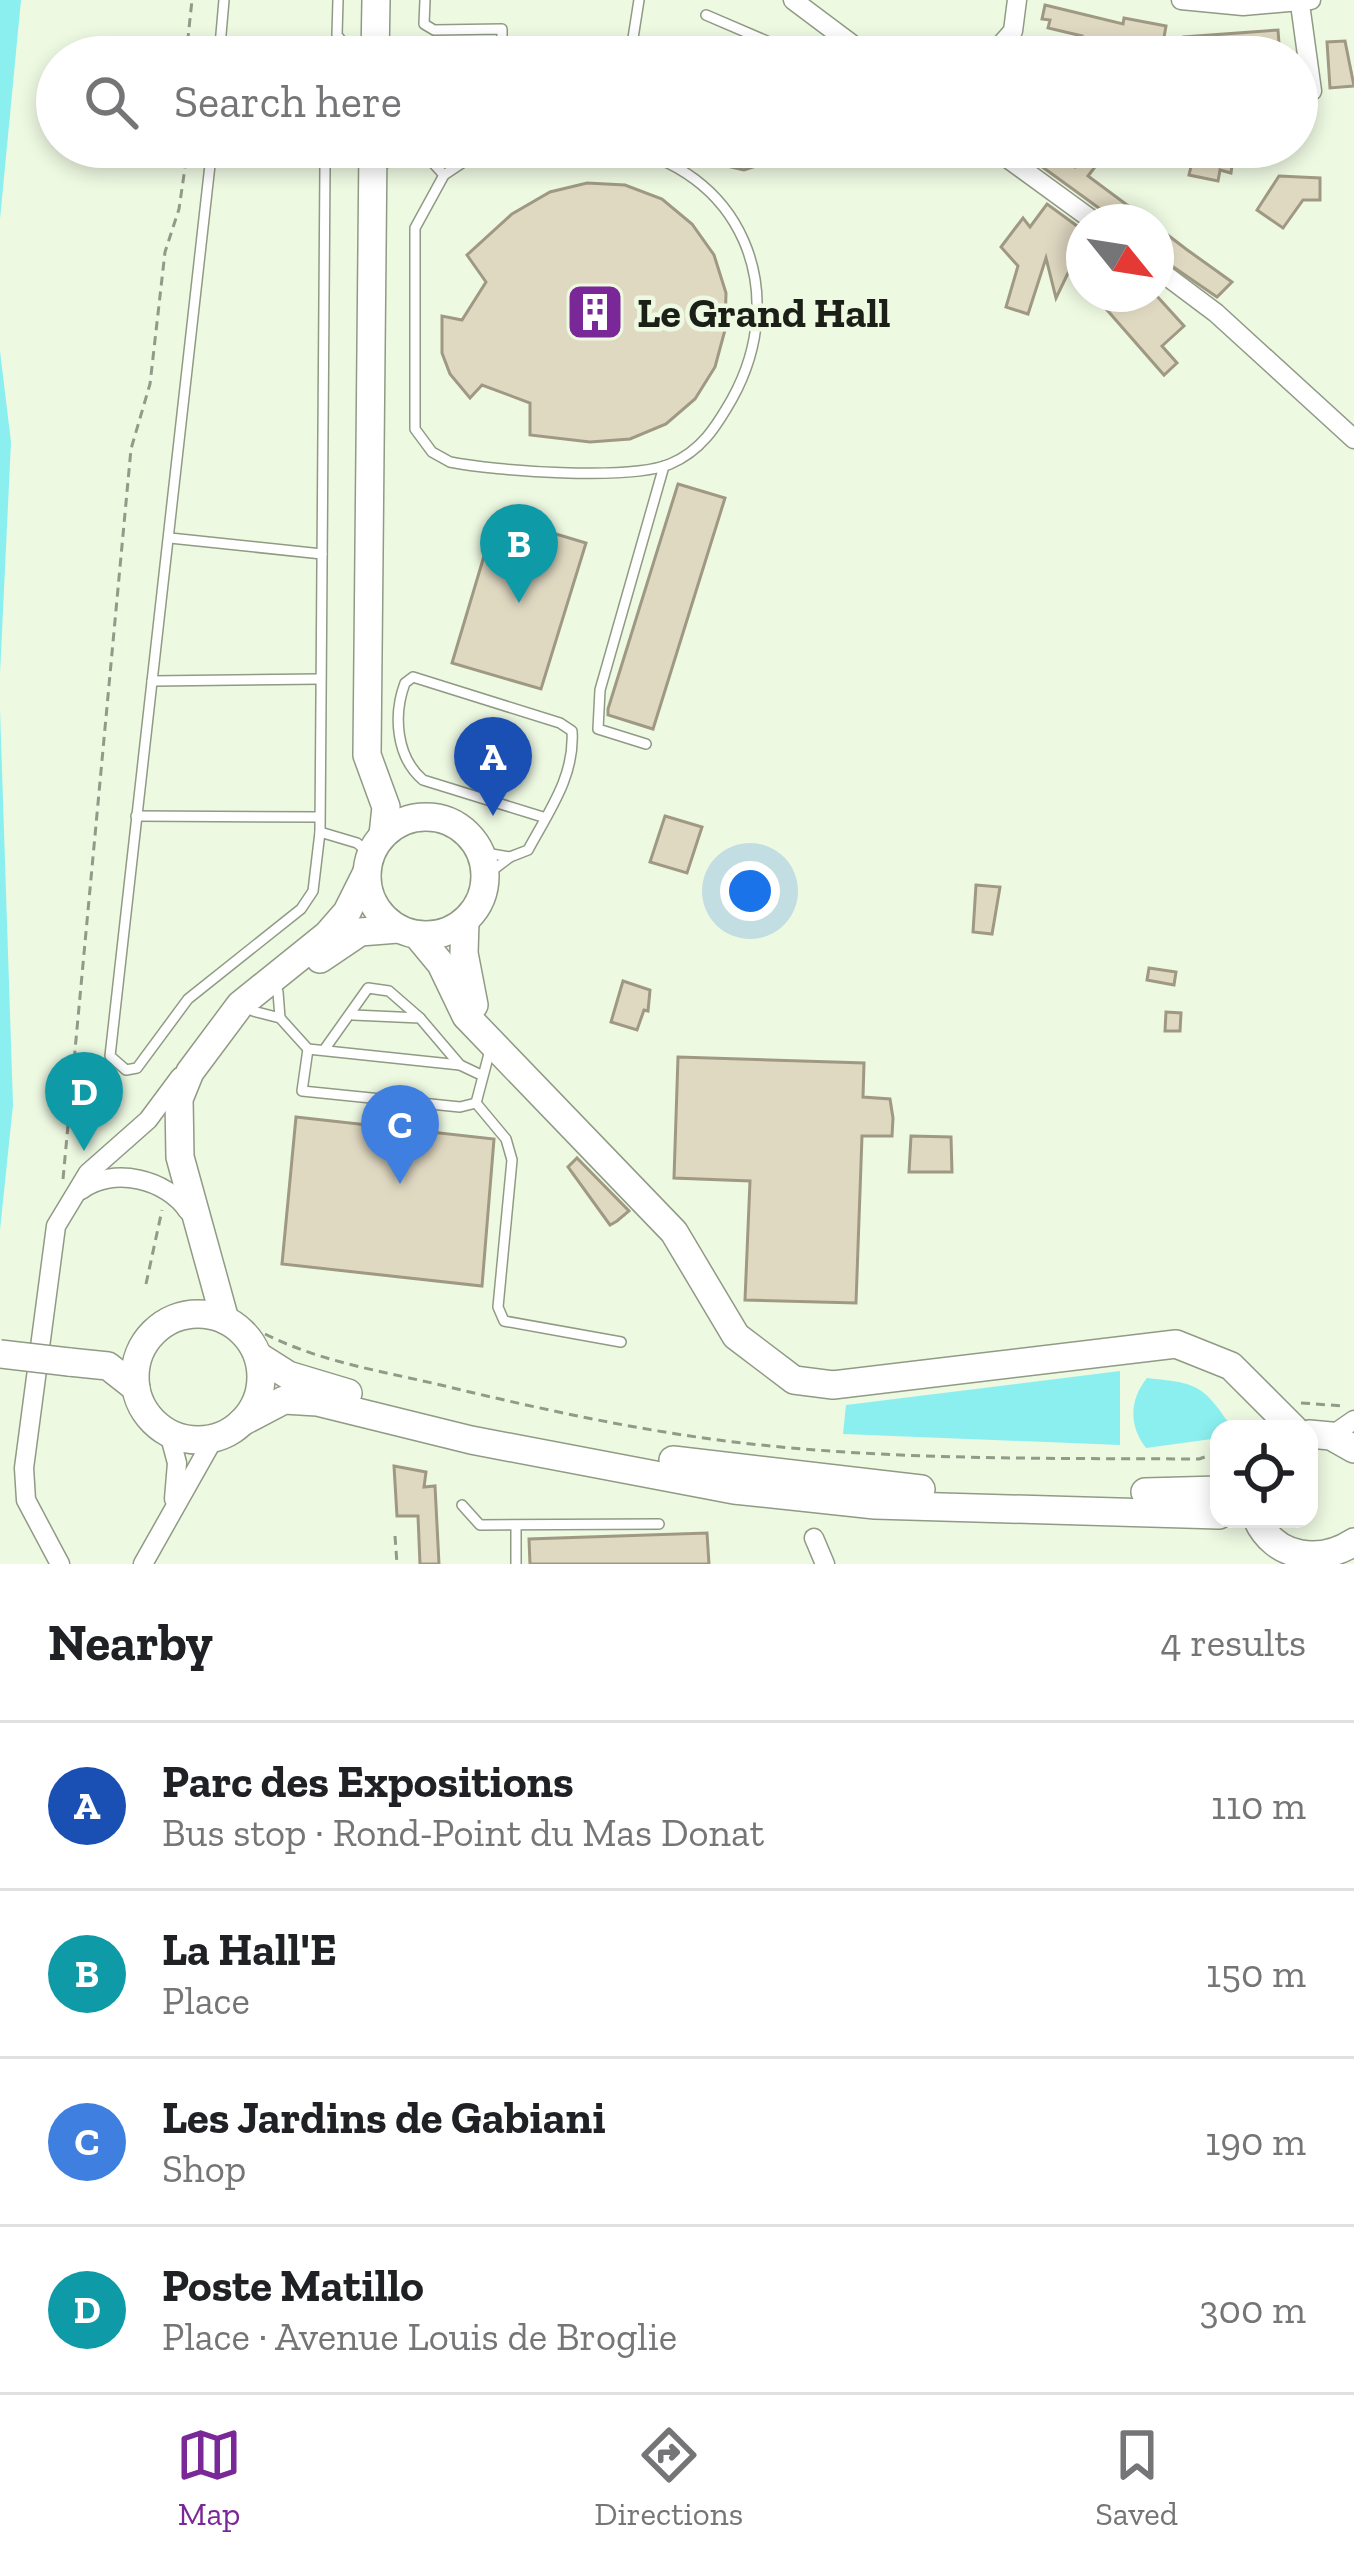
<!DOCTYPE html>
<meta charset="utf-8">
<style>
body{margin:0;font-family:"Zilla Slab",serif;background:#f2f2f2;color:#202124}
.controls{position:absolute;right:36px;bottom:36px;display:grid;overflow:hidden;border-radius:24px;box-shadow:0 6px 18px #0003}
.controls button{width:108px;height:108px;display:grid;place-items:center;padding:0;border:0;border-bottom:3px solid #e0e0e0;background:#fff;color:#202124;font:60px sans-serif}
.compass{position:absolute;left:1066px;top:204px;width:108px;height:108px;border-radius:50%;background:#fff;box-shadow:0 6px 18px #0003;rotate:120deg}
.you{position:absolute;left:750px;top:891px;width:42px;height:42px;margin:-30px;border:9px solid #fff;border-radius:50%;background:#1a73e8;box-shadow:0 0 0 18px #1a73e833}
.badge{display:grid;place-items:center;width:78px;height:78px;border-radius:50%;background:#7a2797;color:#fff;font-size:39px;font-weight:700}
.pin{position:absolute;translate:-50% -99px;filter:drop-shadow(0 3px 6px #0008)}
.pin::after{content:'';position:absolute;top:63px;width:42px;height:36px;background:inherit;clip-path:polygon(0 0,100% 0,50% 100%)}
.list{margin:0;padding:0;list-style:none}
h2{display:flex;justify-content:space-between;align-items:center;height:156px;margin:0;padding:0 48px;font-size:51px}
h2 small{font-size:39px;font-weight:400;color:#757577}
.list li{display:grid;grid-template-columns:78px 1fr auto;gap:36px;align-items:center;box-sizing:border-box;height:168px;padding:0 48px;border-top:3px solid #e0e0e0}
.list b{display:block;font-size:45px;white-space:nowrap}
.list p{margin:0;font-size:39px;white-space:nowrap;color:#757577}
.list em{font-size:39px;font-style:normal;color:#757577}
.icon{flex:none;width:66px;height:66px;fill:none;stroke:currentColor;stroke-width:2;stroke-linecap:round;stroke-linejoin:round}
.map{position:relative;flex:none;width:1354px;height:1564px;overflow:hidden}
.search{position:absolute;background:#fff;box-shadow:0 6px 18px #0003;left:36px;right:36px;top:36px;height:132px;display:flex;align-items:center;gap:30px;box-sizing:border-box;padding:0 42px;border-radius:66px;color:#757577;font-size:45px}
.sheet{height:828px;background:#fff}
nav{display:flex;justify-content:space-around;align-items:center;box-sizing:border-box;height:168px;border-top:3px solid #e0e0e0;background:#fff;font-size:33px;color:#757577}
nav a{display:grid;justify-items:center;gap:6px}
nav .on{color:#7a2797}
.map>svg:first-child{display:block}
</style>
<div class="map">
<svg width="1354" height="1564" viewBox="0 0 1354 1564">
<rect width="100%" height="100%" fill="#eef9e2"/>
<g fill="#8befef">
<path d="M0 0H21L0 219Z"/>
<path d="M0 351 11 442 0 674Z"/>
<path d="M0 709 13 1105 0 1230Z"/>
<path d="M1120 1371V1445L843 1434 846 1405Z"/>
<path d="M1147 1378C1193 1383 1202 1383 1228 1422L1212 1439 1146 1448C1129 1426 1129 1400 1147 1378Z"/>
</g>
<g fill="#e0d9c2" stroke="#9f9983" stroke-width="3">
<path d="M1045 5 1123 24 1124 18 1166 26 1163 43H1119L1118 47 1081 41 1082 36 1048 28 1050 20 1042 19Z"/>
<path d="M1278 30 1280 57H1192V50L1185 51 1184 37Z"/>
<path d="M1345 41 1354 86 1330 88 1327 42Z"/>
<path d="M738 42 750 44 781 57H700Z"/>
<path d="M695 147H789L778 159 744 170 714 163Z"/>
<path d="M1040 147 1075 167 1085 153 1098 163 1088 176 1150 222H1108L1103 211 1030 158Z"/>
<path d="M1194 154 1233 158 1231 173 1220 170 1218 181 1189 175Z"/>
<path d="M1279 176 1320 178V200H1303L1283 228 1257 210Z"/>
<path d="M587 183 625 185 662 199 692 224 714 255 726 293 725 330 715 367 695 399 666 424 630 439 590 442 530 435V403L482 385 470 398 450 374 442 353V316L462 320 486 282 467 255 512 214 550 192Z"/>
<path d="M1047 204 1084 231V284L1070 269 1056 298 1046 258 1028 314 1006 307 1018 266 1001 247 1023 218 1030 227Z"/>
<path d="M1156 226 1186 249 1232 282 1217 297 1156 255Z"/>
<path d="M1093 294H1155L1184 326 1162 346 1177 363 1164 375Z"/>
<path d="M678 484 725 498 653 729 608 715V709Z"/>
<path d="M496 516 586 543 541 689 452 663Z"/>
<path d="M665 816 702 827 687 873 650 862Z"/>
<path d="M976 885 1000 887 992 934 973 932Z"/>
<path d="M1149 968 1176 972 1174 985 1147 980Z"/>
<path d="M623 981 650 990 648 1011 644 1010 637 1030 611 1022Z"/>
<path d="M1166 1012 1181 1013 1180 1031H1165Z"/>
<path d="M678 1057 864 1063 863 1097 890 1099 893 1118 892 1136H862L856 1303 745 1300 750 1181 674 1178Z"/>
<path d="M296 1117 494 1139 482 1286 282 1264Z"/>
<path d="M911 1136 951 1137 952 1172H909Z"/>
<path d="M577 1158 629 1211 617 1221 610 1225 568 1167Z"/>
<path d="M394 1466 426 1472 424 1487 435 1486 439 1564H420L418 1516H397Z"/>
<path d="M707 1533 709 1564H530L529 1539Z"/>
</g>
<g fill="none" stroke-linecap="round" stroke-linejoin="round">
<g stroke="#909a85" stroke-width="12">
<g id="lane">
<path d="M338 0 337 35 352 54"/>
<path d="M425 0 424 24 434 30 502 29V57"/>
<path d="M706 15 804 57"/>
<path d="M219 57 224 0"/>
<path d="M346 57 375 48 406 57"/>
<path d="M630 57 639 0"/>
<path d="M212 147 110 1056 126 1070 137 1068 188 999 301 909 313 891 320 832 325 166 333 147"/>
<path d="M333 147C360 170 390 169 417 147"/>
<path d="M418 147 444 175"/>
<path d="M486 147 444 175 415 228V429L432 452 450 462C495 471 629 481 670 464 701 451 716 427 732 399 792 291 741 167 616 147"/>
<path d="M170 538 322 554"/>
<path d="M152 681 320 679"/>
<path d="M646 744 598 729 600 690 664 466"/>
<path d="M136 816 319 817"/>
<path d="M320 832 357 843 370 854"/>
<path d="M480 852 510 857 485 876"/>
<path d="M510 857 528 850C549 811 575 776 572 731L560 723 413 677 405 683C393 715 396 757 423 780L546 818"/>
<path d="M278 992 280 1018"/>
<path d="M253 1011 280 1018 308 1049"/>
<path d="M353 1015 420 1018 460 1065"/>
<path d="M324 1050 368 988 389 991 420 1018"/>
<path d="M476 1103 460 1107 302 1091 308 1049 460 1065 479 1074"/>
<path d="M476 1103 506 1139 512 1160 498 1307 504 1321 621 1342"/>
<path d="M476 1103 490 1050"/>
<path d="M462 1505 480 1525 659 1524"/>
<path d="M516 1564V1527"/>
</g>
</g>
<g stroke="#909a85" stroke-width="21">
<g id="street">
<path d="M793 0 869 57"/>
<path d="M1181 0 1243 6 1311 0"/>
<path d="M1300 4 1312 91"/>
<path d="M990 57 1013 31 1017 0"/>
<path d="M992 147 1095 222"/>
<path d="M1156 268 1216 313 1354 439"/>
<path d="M81 1190C113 1166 167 1179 188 1211"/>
<path d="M169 1433 177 1463 174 1499"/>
<path d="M1331 1436 1354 1420"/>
<path d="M814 1538 825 1564"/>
<path d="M60 1564 26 1500 24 1468 56 1226 88 1173 148 1120 180 1077"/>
<path d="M143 1564 214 1438"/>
</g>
</g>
<g stroke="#909a85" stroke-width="30">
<g id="secondary">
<path d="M375 57 376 0"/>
<path d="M373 147 367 755 386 807 383 835"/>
<circle cx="426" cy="876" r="59"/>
<path d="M465 921 464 953 474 1005"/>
<path d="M417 935 441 964 466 1016 674 1232 736 1336 794 1380 833 1385 1176 1344 1231 1366 1294 1429"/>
<path d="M320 959 360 932 398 929"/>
<circle cx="198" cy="1377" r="63"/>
<path d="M225 1320 180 1157 179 1099 190 1072 240 1005 327 935 347 912 366 874"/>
<path d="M258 1356 288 1375 348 1393"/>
<path d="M69 1362 108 1366 136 1388"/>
<path d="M242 1422 284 1400 317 1402 471 1440 734 1490 875 1505 1219 1515"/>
<path d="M1309 1434 1331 1436 1354 1449"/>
<path d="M673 1460 921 1489"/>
<path d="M1145 1492 1219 1490"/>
<path d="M1257 1519C1275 1559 1320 1564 1354 1542"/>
</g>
</g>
<g stroke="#929a89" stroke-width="3" stroke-dasharray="9 6" stroke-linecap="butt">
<path d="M186 57 192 0"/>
<path d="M63 1179 131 449 150 384 165 252 179 209 188 147"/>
<path d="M146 1284 162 1210"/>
<path d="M265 1334C322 1363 388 1372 449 1387 528 1406 609 1424 690 1436 857 1461 1030 1458 1199 1459L1219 1452"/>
<path d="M1301 1403 1345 1406"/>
<path d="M395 1536 397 1564"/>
</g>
<use href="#lane" stroke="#fff" stroke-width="9"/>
<use href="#street" stroke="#fff" stroke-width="18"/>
<use href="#secondary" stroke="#fff" stroke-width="27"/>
<g stroke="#909a85" stroke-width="30" stroke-linecap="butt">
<path id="secondary-bridge" d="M0 1354 69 1362"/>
</g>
<use href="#secondary-bridge" stroke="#fff" stroke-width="27"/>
</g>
<defs>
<g id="building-square" transform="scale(3)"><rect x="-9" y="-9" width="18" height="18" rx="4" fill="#7a2797" stroke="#eef9e2"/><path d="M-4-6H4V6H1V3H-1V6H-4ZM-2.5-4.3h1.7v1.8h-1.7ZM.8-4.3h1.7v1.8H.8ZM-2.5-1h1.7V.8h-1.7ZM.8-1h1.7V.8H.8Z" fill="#fff"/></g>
</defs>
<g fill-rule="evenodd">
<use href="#building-square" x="595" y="312"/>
</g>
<g text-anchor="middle" stroke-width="9" stroke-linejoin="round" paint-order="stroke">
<g font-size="42" font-weight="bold" fill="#1b1f17" stroke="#eef9e2" text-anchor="start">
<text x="637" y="327">Le Grand Hall</text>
</g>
</g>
</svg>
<div class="controls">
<button><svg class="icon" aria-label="locate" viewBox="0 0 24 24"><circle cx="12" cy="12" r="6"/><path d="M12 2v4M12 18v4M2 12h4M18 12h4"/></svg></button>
</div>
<svg class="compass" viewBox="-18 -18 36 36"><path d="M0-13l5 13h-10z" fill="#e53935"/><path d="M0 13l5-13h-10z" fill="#757577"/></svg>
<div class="you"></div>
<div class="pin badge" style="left:493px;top:816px;background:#1a4fb4">A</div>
<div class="pin badge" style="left:519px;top:603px;background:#0f9aa8">B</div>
<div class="pin badge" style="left:400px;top:1184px;background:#3f7fe0">C</div>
<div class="pin badge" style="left:84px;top:1151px;background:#0f9aa8">D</div>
<div class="search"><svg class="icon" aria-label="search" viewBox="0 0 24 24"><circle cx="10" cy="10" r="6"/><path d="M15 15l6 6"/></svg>Search here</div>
</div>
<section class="sheet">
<h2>Nearby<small>4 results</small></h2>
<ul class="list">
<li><span class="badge" style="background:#1a4fb4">A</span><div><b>Parc des Expositions</b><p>Bus stop · Rond-Point du Mas Donat</p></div><em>110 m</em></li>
<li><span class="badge" style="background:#0f9aa8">B</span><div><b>La Hall'E</b><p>Place</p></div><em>150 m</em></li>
<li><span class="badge" style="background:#3f7fe0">C</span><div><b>Les Jardins de Gabiani</b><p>Shop</p></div><em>190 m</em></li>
<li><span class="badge" style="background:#0f9aa8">D</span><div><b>Poste Matillo</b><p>Place · Avenue Louis de Broglie</p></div><em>300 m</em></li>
</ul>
</section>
<nav>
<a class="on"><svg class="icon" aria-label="map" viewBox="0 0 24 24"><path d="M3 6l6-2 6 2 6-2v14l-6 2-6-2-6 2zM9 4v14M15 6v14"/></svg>Map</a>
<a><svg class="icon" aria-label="directions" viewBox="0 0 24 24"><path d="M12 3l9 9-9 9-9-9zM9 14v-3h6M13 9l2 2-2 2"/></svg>Directions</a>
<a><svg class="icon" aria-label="saved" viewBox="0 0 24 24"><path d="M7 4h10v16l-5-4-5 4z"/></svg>Saved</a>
</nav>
